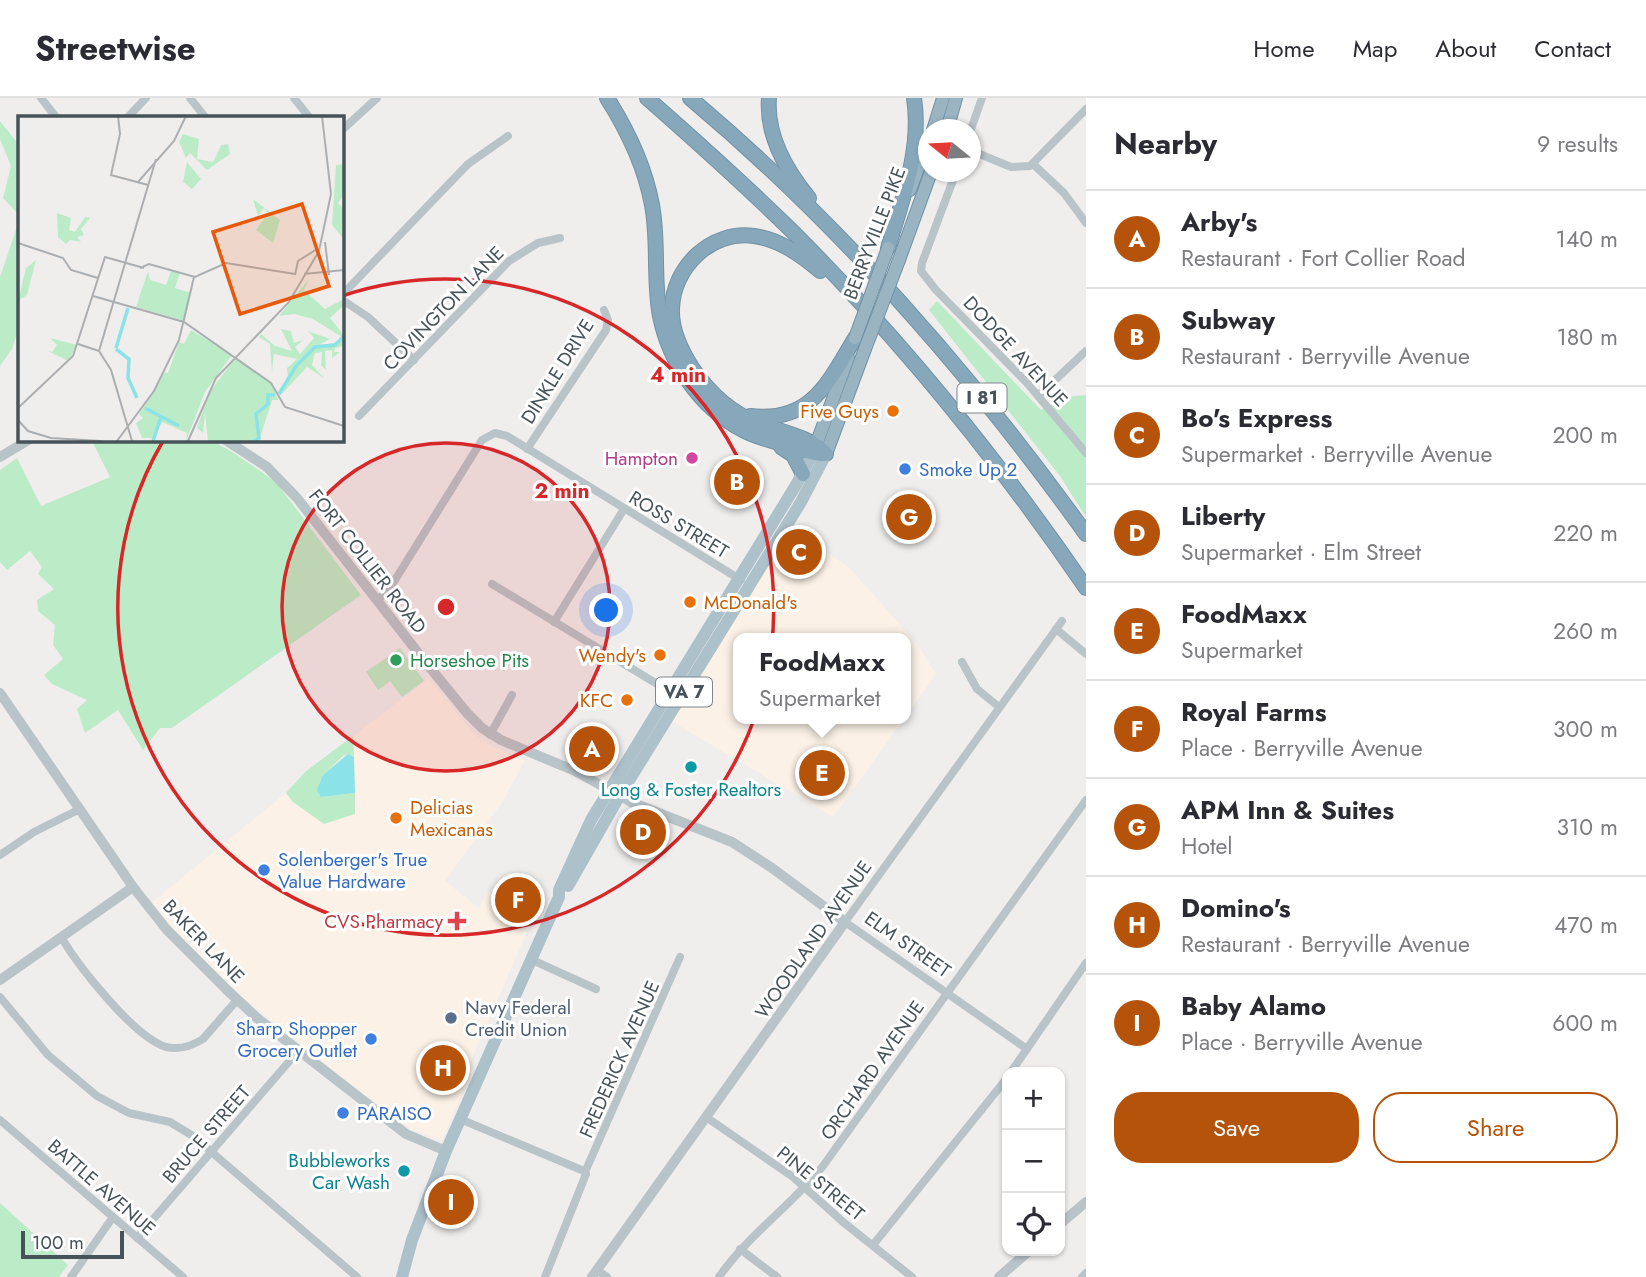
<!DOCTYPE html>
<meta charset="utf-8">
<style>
body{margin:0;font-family:Jost,sans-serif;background:#f7f7f7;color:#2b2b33}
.controls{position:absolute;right:21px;bottom:21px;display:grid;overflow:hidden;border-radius:14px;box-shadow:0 2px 5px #0004}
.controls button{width:63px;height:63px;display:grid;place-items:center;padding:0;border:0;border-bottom:2px solid #e1e1e2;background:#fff;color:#2b2b33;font:35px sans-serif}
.compass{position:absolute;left:918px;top:21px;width:63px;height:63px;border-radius:50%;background:#fff;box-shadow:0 2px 5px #0004;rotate:288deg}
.scale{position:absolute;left:21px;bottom:18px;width:103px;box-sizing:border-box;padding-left:7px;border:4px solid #465359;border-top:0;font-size:19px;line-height:24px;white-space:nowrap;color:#465359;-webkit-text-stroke:5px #fff;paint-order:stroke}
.you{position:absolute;left:607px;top:513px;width:24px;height:24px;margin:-18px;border:5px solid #fff;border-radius:50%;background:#1a73e8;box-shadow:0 0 0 10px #1a73e833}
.badge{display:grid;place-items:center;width:46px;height:46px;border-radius:50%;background:#b45309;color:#fff;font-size:23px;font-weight:700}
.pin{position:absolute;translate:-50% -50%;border:4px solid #fff;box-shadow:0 2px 7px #0006}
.popup{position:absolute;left:733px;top:535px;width:178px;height:91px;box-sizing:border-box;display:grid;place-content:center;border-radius:14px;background:#fff;filter:drop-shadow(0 2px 5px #0005);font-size:23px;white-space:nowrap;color:#7c7c81}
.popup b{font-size:26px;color:#2b2b33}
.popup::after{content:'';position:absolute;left:50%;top:100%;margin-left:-14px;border:14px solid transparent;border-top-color:#fff}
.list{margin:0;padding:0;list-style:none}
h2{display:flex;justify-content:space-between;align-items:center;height:91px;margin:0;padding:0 28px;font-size:30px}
h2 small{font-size:23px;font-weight:400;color:#7c7c81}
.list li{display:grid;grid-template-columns:46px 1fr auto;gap:21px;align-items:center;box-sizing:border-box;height:98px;padding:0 28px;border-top:2px solid #e1e1e2}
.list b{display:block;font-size:26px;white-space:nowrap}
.list p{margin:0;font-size:23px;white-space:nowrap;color:#7c7c81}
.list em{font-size:23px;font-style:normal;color:#7c7c81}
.actions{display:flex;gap:14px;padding:21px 28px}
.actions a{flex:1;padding:16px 0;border:2px solid #b45309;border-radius:28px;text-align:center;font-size:24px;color:#b45309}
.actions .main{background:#b45309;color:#fff}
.icon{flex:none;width:38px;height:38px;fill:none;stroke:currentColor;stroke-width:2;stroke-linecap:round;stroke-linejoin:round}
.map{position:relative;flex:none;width:1086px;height:1179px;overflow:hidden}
header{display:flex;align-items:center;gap:42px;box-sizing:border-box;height:98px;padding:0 35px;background:#fff;border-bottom:2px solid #e1e1e2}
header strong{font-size:33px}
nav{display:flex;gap:38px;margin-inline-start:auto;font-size:24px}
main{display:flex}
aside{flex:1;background:#fff}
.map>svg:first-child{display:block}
</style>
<header>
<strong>Streetwise</strong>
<nav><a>Home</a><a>Map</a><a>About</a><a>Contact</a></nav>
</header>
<main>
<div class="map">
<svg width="1086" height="1179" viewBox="0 0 1086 1179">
<rect width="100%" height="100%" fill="#f0eded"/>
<g fill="#fbf1e6">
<path d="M822 452 849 469 918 547 936 576 906 618V540H738V621H904L833 719 671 623 769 464 802 484Z"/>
<path d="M429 580 473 635 491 648 525 662 503 703 445 783 479 810 487 793 533 820 468 970 472 973 442 1042H439L412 1032 340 978 241 898 165 822 151 805 286 695 293 704 355 717 353 638Z"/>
</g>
<g fill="#bcecc7">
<path d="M0 23 19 47V117L3 100 11 68 0 41Z"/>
<path d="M19 123V229L12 251 0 268V179Z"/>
<path d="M937 203 1041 312 1064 299 1086 297V419L1060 378 929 212Z"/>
<path d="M91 341H209L234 355 276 384 361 497 172 630H160L143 652 118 612 85 635 77 611 87 602 52 586 44 577 63 561 53 547 55 527 38 513 37 502 54 491 38 476 42 469 30 453 7 472 0 464V372L17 360 41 408 110 379Z"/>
<path d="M400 550 424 583 402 599 390 583 378 592 366 574Z"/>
<path d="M353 638 354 659 348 656 343 658 323 677 321 699 355 695V716L324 726 293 704 286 695 305 674Z"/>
<path d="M0 1105 68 1167 59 1179H0Z"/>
</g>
<path fill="#8be3e7" d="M348 656 354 659 355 695 321 699 317 692 323 677Z"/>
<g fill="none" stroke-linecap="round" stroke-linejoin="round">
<g stroke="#7293a6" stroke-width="14">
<g id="trunk">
<path d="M933 32 943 0"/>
<path d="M947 32 956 0"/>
<path d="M910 92 928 43"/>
<path d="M899 162 931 74"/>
<path d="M813 355 848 260"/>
<path d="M826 356 865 251"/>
</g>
</g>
<g stroke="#7293a6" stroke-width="16">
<g id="motorway">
<path d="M607 0C628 33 645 69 652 107 659 144 653 182 660 218 669 264 700 309 741 331 755 339 771 343 786 347 798 351 810 355 822 356"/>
<path d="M647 0C696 43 745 87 792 133 901 242 999 363 1086 490"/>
<path d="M690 0C840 126 972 277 1086 436"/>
<path d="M769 0C766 37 786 72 809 100"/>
<path d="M888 150C902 102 922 51 914 0"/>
<path d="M820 173C801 157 779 141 754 138 711 132 673 169 672 211 671 232 682 254 693 271 709 294 731 315 758 325 780 334 810 338 826 356"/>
<path d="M750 318C811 325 828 285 855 240"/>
<path d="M781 349 793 357 803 376"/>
</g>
</g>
<g stroke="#b9c4c9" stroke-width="8">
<path d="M41 0 56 19"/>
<path d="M190 0 205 19"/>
<path d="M294 0 309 19"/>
<path d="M128 19 146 0"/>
<path d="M341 33 377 0"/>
<path d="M970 34 982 0"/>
<path d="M970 52 1011 69 1030 68 1086 11"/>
<path d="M1033 66 1064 95 1086 125"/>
<path d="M956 74 922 165 921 173 936 192 1027 285 1086 355"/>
<path d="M341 198 468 66 508 38"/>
<path d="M341 201 368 219 414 262"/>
<path d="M1038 298 1086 253"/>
<path d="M359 318 509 163 538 145 560 140"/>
<path d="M527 351 606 232 608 222 604 212"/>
<path d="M492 486 672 595"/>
<path d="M378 502 390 490 482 342 495 335 507 338 741 482"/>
<path d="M554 524 624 411"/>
<path d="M1056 531 1086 556"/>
<path d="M962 564 977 591 999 609"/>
<path d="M490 637 512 597"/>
<path d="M0 757 34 734 80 711"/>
<path d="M61 839C79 869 134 939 166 949 179 952 192 948 203 941L237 902"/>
<path d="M530 861 596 891"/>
<path d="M0 899 48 957 97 998 129 1015 170 1024 193 1038 357 1179"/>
<path d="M1027 951 845 824 1062 523"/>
<path d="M1011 974 1086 865"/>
<path d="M706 1019 793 1079 843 1124 912 1179"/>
<path d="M460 1021 584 1073 586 1076 545 1179"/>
<path d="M0 1022 183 1179"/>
<path d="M585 1074 680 859"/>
<path d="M137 1140 299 952"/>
<path d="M873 1147 1007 980"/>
<path d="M740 1151 777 1179"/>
<path d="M597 1172 607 1179"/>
<path d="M71 1179 113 1119"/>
<path d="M719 1179C748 1137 791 1108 823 1068L1086 702"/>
<path d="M1082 1179 1086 1175"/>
</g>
<g stroke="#b9c4c9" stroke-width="10">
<path d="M224 341 267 369 297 400 423 561 467 615 482 630 501 642 575 673 631 704 732 744 772 770 845 824 592 1179"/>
<path d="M0 359 30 341"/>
<path d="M0 595 133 789 167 832 226 891 257 920 406 1036 446 1053"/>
<path d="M0 882 133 789"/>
<path d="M1060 1126 1086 1104"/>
<path d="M999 1179 1029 1153"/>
</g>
<g stroke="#adc1cb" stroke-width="12">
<path d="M568 788 620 697 801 404 826 356"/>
<path d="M402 1179 412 1142 446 1053 559 799V792L591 722 796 387 813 355"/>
</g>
<use href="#trunk" stroke="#9ab4c2" stroke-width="12"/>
<use href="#motorway" stroke="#86a8ba" stroke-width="14"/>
<g stroke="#7293a6" stroke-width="14" stroke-linecap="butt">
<g id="trunk-bridge">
<path d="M855 240 888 150"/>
<path d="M865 251 899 162"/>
</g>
</g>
<use href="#trunk-bridge" stroke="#9ab4c2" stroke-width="12"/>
</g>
<circle cx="446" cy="509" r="164" fill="#d62828" fill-opacity=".12"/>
<g fill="none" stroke="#d62828" stroke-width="3.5">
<circle cx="446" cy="509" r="164"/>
<path d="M342 198A328 328 0 1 1 163 343"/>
</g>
<g fill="#e8710a" stroke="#fff" stroke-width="2.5">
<circle cx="893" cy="313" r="7"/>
<circle cx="690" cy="504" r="7"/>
<circle cx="660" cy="557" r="7"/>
<circle cx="627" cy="602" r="7"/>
<circle cx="396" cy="720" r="7"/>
</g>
<circle fill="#d1479c" stroke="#fff" stroke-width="2.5" cx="692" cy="360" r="7"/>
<g fill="#3f7fe0" stroke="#fff" stroke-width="2.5">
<circle cx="905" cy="371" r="7"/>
<circle cx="264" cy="772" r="7"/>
<circle cx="371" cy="941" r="7"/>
<circle cx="343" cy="1015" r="7"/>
</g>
<circle fill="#2e9e5b" stroke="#fff" stroke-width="2.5" cx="396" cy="562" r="7"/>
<g fill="#0f9aa8" stroke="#fff" stroke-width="2.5">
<circle cx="691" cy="669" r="7"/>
<circle cx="404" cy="1073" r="7"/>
</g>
<path fill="#e0444e" stroke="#fff" stroke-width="2.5" d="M453.5 812.5h7v7h7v7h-7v7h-7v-7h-7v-7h7z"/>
<circle fill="#5c6f8a" stroke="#fff" stroke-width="2.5" cx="451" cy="920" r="7"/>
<g text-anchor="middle" stroke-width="6" stroke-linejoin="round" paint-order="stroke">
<g fill="#fff" stroke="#7e878b" stroke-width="2">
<rect x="957.5" y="285.5" width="49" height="29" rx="5"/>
<rect x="656" y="579.5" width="56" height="29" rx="5"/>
</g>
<g font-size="18" font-weight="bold" fill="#465359">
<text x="982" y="306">I 81</text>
<text x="684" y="600">VA 7</text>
</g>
<g font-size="19" fill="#465359" stroke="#fff">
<text transform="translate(874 135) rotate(-69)" y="7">BERRYVILLE PIKE</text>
<text transform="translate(443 210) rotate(-46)" y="7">COVINGTON LANE</text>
<text transform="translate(1016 253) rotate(47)" y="7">DODGE AVENUE</text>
<text transform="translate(557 273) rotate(-58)" y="7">DINKLE DRIVE</text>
<text transform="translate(679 426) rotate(31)" y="7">ROSS STREET</text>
<text transform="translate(368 463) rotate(52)" y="7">FORT COLLIER ROAD</text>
<text transform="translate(813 841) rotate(-55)" y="7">WOODLAND AVENUE</text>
<text transform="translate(204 843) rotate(46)" y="7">BAKER LANE</text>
<text transform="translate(908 846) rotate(35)" y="7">ELM STREET</text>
<text transform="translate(619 961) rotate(-66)" y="7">FREDERICK AVENUE</text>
<text transform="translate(872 972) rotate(-55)" y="7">ORCHARD AVENUE</text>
<text transform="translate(206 1036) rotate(-49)" y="7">BRUCE STREET</text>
<text transform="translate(821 1085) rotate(39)" y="7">PINE STREET</text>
<text transform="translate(102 1089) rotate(41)" y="7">BATTLE AVENUE</text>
</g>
<g font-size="19" fill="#c56008" stroke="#fff" text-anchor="end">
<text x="879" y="320">Five Guys</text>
<text x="704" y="511" text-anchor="start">McDonald's</text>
<text x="646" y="564">Wendy's</text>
<text x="613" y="609">KFC</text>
<text x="410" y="716" text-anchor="start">Delicias<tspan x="410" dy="22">Mexicanas</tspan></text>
</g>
<g font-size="19" fill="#b23c85" stroke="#fff" text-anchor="end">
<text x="678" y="367">Hampton</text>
</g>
<g font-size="19" fill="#366cbe" stroke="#fff" text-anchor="start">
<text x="919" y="378">Smoke Up 2</text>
<text x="278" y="768">Solenberger's True<tspan x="278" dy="22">Value Hardware</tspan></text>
<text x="357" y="937" text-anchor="end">Sharp Shopper<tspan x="357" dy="22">Grocery Outlet</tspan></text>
<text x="357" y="1022">PARAISO</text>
</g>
<g font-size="19" fill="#27864d" stroke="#fff" text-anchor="start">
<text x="410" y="569">Horseshoe Pits</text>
</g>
<g font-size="19" fill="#0d838f" stroke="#fff">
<text x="691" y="698">Long &amp; Foster Realtors</text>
<text x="390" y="1069" text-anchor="end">Bubbleworks<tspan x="390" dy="22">Car Wash</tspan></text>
</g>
<g font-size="19" fill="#be3a42" stroke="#fff" text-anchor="end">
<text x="443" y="830">CVS Pharmacy</text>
</g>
<g font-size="19" fill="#4e5e75" stroke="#fff" text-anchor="start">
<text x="465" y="916">Navy Federal<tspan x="465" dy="22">Credit Union</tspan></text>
</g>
</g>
<g transform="translate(18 18)">
<rect width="326" height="326" fill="#f0eded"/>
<path d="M165 18 181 23 179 43 195 46 203 29 210 28 212 38 189 54 172 37 168 42 161 26ZM169 46 183 63 174 73 165 66ZM325 48V80L320 87 325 92V122L314 109 318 49ZM235 83 262 104 255 127 238 114 250 97 246 92 240 100ZM39 97 53 102 51 114 57 116 67 101 72 102 63 113 66 119 59 121 63 126 52 124 48 128 40 121ZM18 144 9 179 0 185 8 152ZM130 155 132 164 148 169 153 155 162 157 157 172 173 177 167 205 118 191ZM291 163 286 174 307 193 324 184 325 190 312 202 325 218V230L317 232 316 236H322L314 242V234L307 235 308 254 303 249 304 236 297 237 294 249 306 262 289 251 263 279 270 263 269 252 279 243 256 238 254 256 252 228 241 221 243 218 257 230 274 235 263 213 273 215 276 227 285 224 277 231 282 238 296 222 290 215 312 223 300 229 319 227 324 221 295 203 276 198 261 200ZM173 214 214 239 187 276 168 325 169 317 144 306 135 322H124L118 307 125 302 121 298 147 256 150 257 161 226 166 228ZM32 222 59 229 50 245 28 234 34 236 39 229ZM218 241 254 268 260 284H254L241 325H190L187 297 185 317 179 312 191 277Z" fill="#bcecc7"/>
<path fill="none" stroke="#8be3e7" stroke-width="3.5" d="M98 232 110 192M98 233 111 243 110 262 119 282M261 278 278 250 297 231 317 229 326 220M127 292 161 310M135 325 143 301M236 325 241 322 238 298 250 288V279H257"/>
<path fill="none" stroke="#acafb2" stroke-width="2" d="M100 0 102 18 93 59 130 69M120 66 156 25 168 0M307 126 311 159M0 127 45 142 53 154 80 162M122 152 131 148 177 161 208 147 277 158M286 158 326 154M277 159 280 145 299 133M75 180 166 206 253 267 267 291 326 310M60 228 81 235M81 235 138 43M81 235 93 254 114 325M0 292 55 240 87 141 126 152M0 304 10 315 33 322 83 325M99 325 136 275 161 224 176 161M170 325 198 262 271 186 301 135 313 78 304 0"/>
<path fill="#e8590c" fill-opacity="0.15" stroke="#e8590c" stroke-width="3.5" d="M284 88 311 170 222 198 195 116Z"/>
<rect width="326" height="326" fill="none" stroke="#465359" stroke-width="3.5"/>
</g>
<circle cx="446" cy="509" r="10" fill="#d62828" stroke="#fff" stroke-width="3.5"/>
<g font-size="21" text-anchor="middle" font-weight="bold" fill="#d62828" stroke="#fff" stroke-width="6" stroke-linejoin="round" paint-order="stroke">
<text x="678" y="284">4 min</text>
<text x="562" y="400">2 min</text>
</g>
</svg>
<div class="controls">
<button>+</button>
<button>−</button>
<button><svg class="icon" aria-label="locate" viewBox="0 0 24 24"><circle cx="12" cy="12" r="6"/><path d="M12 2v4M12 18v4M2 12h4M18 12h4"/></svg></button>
</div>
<svg class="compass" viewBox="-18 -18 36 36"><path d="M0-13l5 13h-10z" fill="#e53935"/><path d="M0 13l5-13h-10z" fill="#7c7c81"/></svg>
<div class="scale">100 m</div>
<div class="you"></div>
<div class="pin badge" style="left:592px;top:651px">A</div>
<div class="pin badge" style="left:737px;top:384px">B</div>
<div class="pin badge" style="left:799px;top:454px">C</div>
<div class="pin badge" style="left:643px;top:734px">D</div>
<div class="pin badge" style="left:822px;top:675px">E</div>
<div class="popup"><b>FoodMaxx</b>Supermarket</div>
<div class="pin badge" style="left:518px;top:802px">F</div>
<div class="pin badge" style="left:909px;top:419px">G</div>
<div class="pin badge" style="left:443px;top:970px">H</div>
<div class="pin badge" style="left:451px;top:1104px">I</div>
</div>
<aside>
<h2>Nearby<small>9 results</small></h2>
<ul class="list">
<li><span class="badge">A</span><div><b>Arby's</b><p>Restaurant · Fort Collier Road</p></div><em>140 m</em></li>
<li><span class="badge">B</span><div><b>Subway</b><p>Restaurant · Berryville Avenue</p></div><em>180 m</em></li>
<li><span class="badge">C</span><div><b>Bo's Express</b><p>Supermarket · Berryville Avenue</p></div><em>200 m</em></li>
<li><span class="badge">D</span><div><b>Liberty</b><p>Supermarket · Elm Street</p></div><em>220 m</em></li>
<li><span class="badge">E</span><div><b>FoodMaxx</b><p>Supermarket</p></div><em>260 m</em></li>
<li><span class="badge">F</span><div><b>Royal Farms</b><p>Place · Berryville Avenue</p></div><em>300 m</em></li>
<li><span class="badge">G</span><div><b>APM Inn &amp; Suites</b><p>Hotel</p></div><em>310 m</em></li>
<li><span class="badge">H</span><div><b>Domino's</b><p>Restaurant · Berryville Avenue</p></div><em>470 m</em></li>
<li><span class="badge">I</span><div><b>Baby Alamo</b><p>Place · Berryville Avenue</p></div><em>600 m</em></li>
</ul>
<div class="actions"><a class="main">Save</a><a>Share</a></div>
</aside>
</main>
